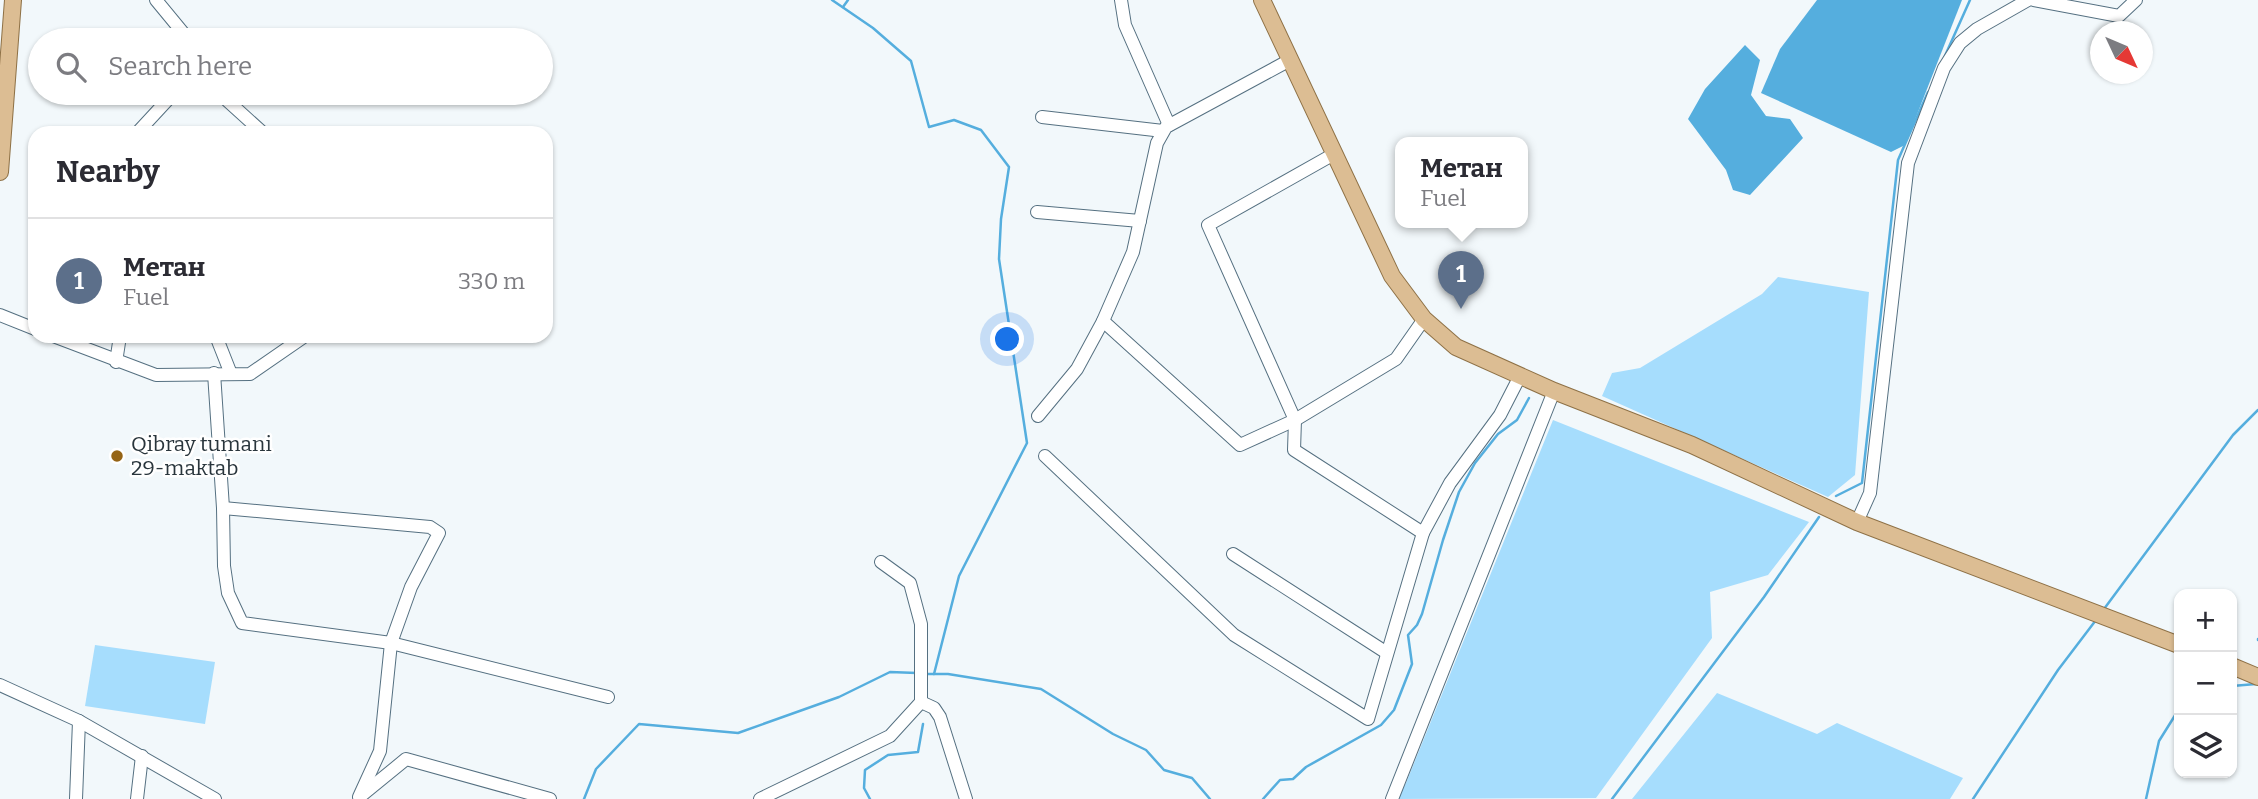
<!DOCTYPE html>
<meta charset="utf-8">
<style>
body{margin:0;font-family:Bitter,serif;background:#f2f2f3;color:#2b2b33}
.controls{position:absolute;right:21px;bottom:21px;display:grid;overflow:hidden;border-radius:14px;box-shadow:0 2px 5px #0004}
.controls button{width:63px;height:63px;display:grid;place-items:center;padding:0;border:0;border-bottom:2px solid #e1e1e2;background:#fff;color:#2b2b33;font:35px sans-serif}
.compass{position:absolute;left:2090px;top:21px;width:63px;height:63px;border-radius:50%;background:#fff;box-shadow:0 2px 5px #0004;rotate:134deg}
.you{position:absolute;left:1008px;top:340px;width:24px;height:24px;margin:-18px;border:5px solid #fff;border-radius:50%;background:#1a73e8;box-shadow:0 0 0 10px #1a73e833}
.badge{display:grid;place-items:center;width:46px;height:46px;border-radius:50%;background:#956415;color:#fff;font-size:23px;font-weight:700}
.pin{position:absolute;translate:-50% -58px;filter:drop-shadow(0 2px 4px #0008)}
.pin::after{content:'';position:absolute;top:37px;width:24px;height:21px;background:inherit;clip-path:polygon(0 0,100% 0,50% 100%)}
.popup{position:absolute;left:1395px;top:137px;width:133px;height:91px;box-sizing:border-box;display:grid;place-content:center;border-radius:14px;background:#fff;filter:drop-shadow(0 2px 5px #0005);font-size:23px;white-space:nowrap;color:#7c7c81}
.popup b{font-size:26px;color:#2b2b33}
.popup::after{content:'';position:absolute;left:50%;top:100%;margin-left:-14px;border:14px solid transparent;border-top-color:#fff}
.list{margin:0;padding:0;list-style:none}
h2{display:flex;justify-content:space-between;align-items:center;height:91px;margin:0;padding:0 28px;font-size:30px}
h2 small{font-size:23px;font-weight:400;color:#7c7c81}
.list li{display:grid;grid-template-columns:46px 1fr auto;gap:21px;align-items:center;box-sizing:border-box;height:126px;padding:0 28px;border-top:2px solid #e1e1e2}
.list b{display:block;font-size:26px;white-space:nowrap}
.list p{margin:0;font-size:23px;white-space:nowrap;color:#7c7c81}
.list em{font-size:23px;font-style:normal;color:#7c7c81}
.icon{flex:none;width:38px;height:38px;fill:none;stroke:currentColor;stroke-width:2;stroke-linecap:round;stroke-linejoin:round}
.map{position:relative;flex:none;width:2258px;height:799px;overflow:hidden}
.search{position:absolute;background:#fff;box-shadow:0 2px 5px #0004;left:28px;top:28px;width:525px;height:77px;display:flex;align-items:center;gap:18px;box-sizing:border-box;padding:0 24px;border-radius:38px;color:#7c7c81;font-size:26px}
.panel{position:absolute;background:#fff;box-shadow:0 2px 5px #0004;left:28px;top:126px;width:525px;height:217px;border-radius:21px}
.map>svg:first-child{display:block}
</style>
<div class="map">
<svg width="2258" height="799" viewBox="0 0 2258 799">
<rect width="100%" height="100%" fill="#f2f8fb"/>
<g fill="#a6ddfd">
<path d="M1778 277 1869 292 1855 475 1828 497 1602 396 1612 373 1640 368 1762 294Z"/>
<path d="M1553 420 1809 522 1768 575 1710 592 1712 638 1596 798 1397 799 1406 783Z"/>
<path d="M95 645 215 662 205 724 85 706Z"/>
<path d="M1717 693 1817 734 1837 723 1963 778 1950 799H1632Z"/>
</g>
<g fill="#55aede">
<path d="M1817 0H1962L1905 145 1891 152 1761 93 1780 49Z"/>
<path d="M1745 45 1760 60 1751 95 1766 116 1790 119 1803 138 1750 195 1733 190 1726 170 1688 119 1705 89Z"/>
</g>
<g fill="none" stroke-linecap="round" stroke-linejoin="round">
<g stroke="#55aede" stroke-width="2.5">
<path d="M832 0 873 28 911 61 929 127 954 120 981 130 1009 167 1001 219 999 259 1027 443 959 576 934 674"/>
<path d="M843 7 848 0"/>
<path d="M1944 58 1970 0"/>
<path d="M1836 496 1862 483 1898 160 1928 92"/>
<path d="M2104 609 2233 435 2258 410"/>
<path d="M2258 639V640"/>
<path d="M927 674H948L1041 689 1113 734 1146 750 1164 770 1192 778 1210 799"/>
<path d="M2232 686 2256 684"/>
<path d="M584 799 596 769 639 724 738 733 839 697 890 672 917 673"/>
<path d="M870 799 864 788 865 770 888 755 918 752 923 724"/>
<path d="M1263 799 1280 780 1293 779 1306 767 1381 725 1394 710 1412 664 1408 635 1417 625 1422 614 1443 540 1459 492 1475 463 1498 434 1517 420 1529 398"/>
<path d="M1612 799 1764 597 1819 517"/>
<path d="M1973 799 2058 670 2096 620"/>
<path d="M2146 799 2159 741 2179 709"/>
</g>
<g stroke="#557081" stroke-width="14">
<g id="minor">
<path d="M156 0 189 40"/>
<path d="M1121 0 1125 25 1169 125"/>
<path d="M2034 0 2119 16 2136 0"/>
<path d="M219 93 263 133"/>
<path d="M1042 117 1163 131"/>
<path d="M137 133 174 93"/>
<path d="M1334 154 1208 225 1295 420 1294 450 1423 533"/>
<path d="M1037 212 1140 221"/>
<path d="M0 315 35 329"/>
<path d="M1103 321 1240 445 1295 420 1396 359 1424 319"/>
<path d="M53 336 156 375 250 374 305 336"/>
<path d="M216 336 231 374"/>
<path d="M116 362 120 336"/>
<path d="M214 373 223 508 224 566 228 593 242 623 391 643 608 697"/>
<path d="M1038 416 1077 369 1103 321 1133 252 1157 143 1166 127 1290 60"/>
<path d="M1045 456 1234 635 1368 719 1423 533 1450 483 1500 415 1520 376"/>
<path d="M223 508 430 527 439 533 411 587 391 643 380 751 359 797"/>
<path d="M1857 522 1870 493 1908 163 1944 68 1960 43 1977 29 2028 0"/>
<path d="M1233 554 1387 653"/>
<path d="M0 685 79 721 215 799"/>
<path d="M921 702 934 708 940 717 966 799"/>
<path d="M362 795 406 759 550 799"/>
<path d="M76 799 79 721"/>
<path d="M137 799 142 756"/>
<path d="M760 799 890 736 921 702V624L910 583 881 562"/>
<path d="M1392 799 1554 391"/>
</g>
</g>
<g stroke="#8e7146" stroke-width="18">
<g id="major">
<path d="M1262 0 1392 276 1424 319 1456 347 1554 391 1692 445 1857 522 2179 645"/>
<path d="M0 172 13 0"/>
<path d="M2232 666 2258 677"/>
</g>
</g>
<use href="#minor" stroke="#fff" stroke-width="12"/>
<use href="#major" stroke="#dcbd93" stroke-width="16"/>
</g>
<circle fill="#956415" stroke="#fff" stroke-width="2.5" cx="117" cy="456" r="7"/>
<g text-anchor="middle" stroke-width="5" stroke-linejoin="round" paint-order="stroke">
<g font-size="21" fill="#29353c" stroke="#fff" text-anchor="start">
<text x="131" y="451">Qibray tumani<tspan x="131" dy="24">29-maktab</tspan></text>
</g>
</g>
</svg>
<div class="controls">
<button>+</button>
<button>−</button>
<button><svg class="icon" aria-label="layers" viewBox="0 0 24 24"><path d="M12 4l9 5-9 5-9-5zM3 14l9 5 9-5"/></svg></button>
</div>
<svg class="compass" viewBox="-18 -18 36 36"><path d="M0-13l5 13h-10z" fill="#e53935"/><path d="M0 13l5-13h-10z" fill="#7c7c81"/></svg>
<div class="you"></div>
<div class="pin badge" style="left:1461px;top:309px;background:#5c6f8a">1</div>
<div class="popup"><b>Метан</b>Fuel</div>
<div class="search"><svg class="icon" aria-label="search" viewBox="0 0 24 24"><circle cx="10" cy="10" r="6"/><path d="M15 15l6 6"/></svg>Search here</div>
<section class="panel">
<h2>Nearby<small></small></h2>
<ul class="list">
<li><span class="badge" style="background:#5c6f8a">1</span><div><b>Метан</b><p>Fuel</p></div><em>330 m</em></li>
</ul>
</section>
</div>
